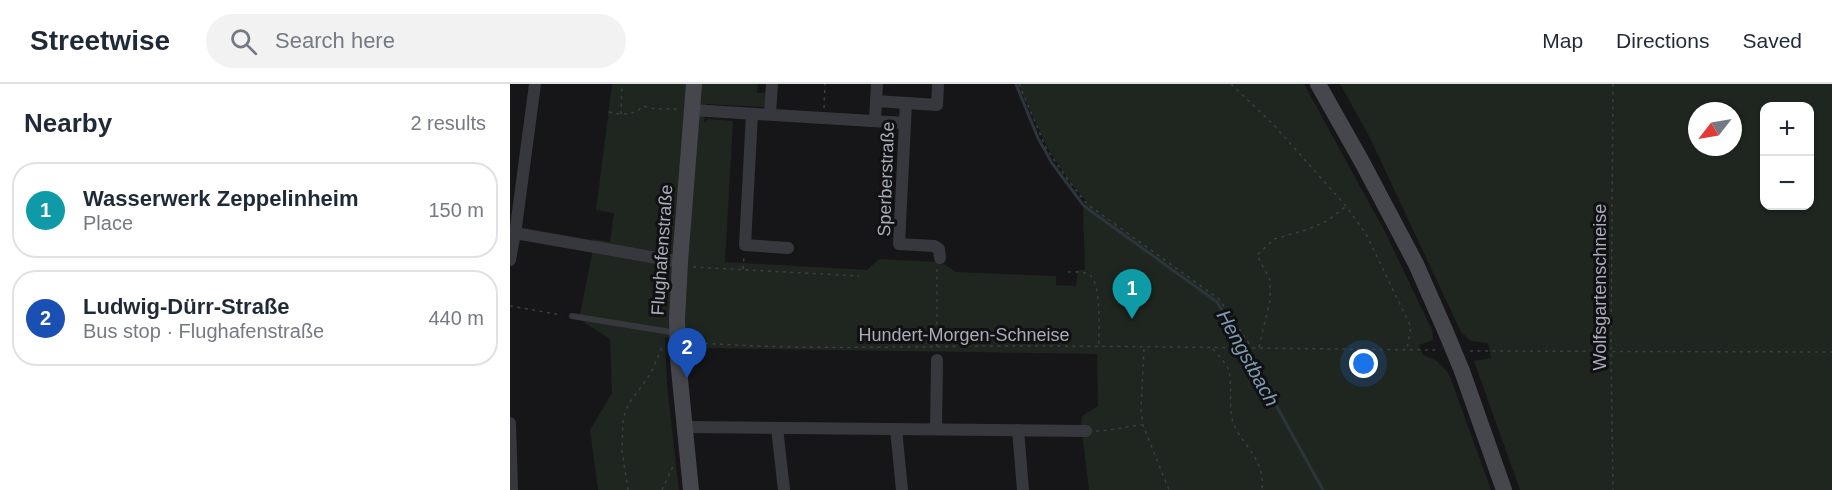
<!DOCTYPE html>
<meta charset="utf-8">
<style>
body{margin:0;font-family:Helvetica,sans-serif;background:#f2f2f3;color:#1f2937}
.controls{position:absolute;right:18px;top:18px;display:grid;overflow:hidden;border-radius:12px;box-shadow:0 2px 4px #0004}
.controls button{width:54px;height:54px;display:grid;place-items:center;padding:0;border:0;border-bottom:2px solid #e0e1e3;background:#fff;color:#1f2937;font:30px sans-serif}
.compass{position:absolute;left:1178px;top:18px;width:54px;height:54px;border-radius:50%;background:#fff;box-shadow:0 2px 4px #0004;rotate:239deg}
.you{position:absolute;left:854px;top:280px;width:21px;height:21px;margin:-15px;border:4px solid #fff;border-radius:50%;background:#1a73e8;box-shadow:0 0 0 9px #1a73e833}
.badge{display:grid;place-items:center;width:39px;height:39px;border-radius:50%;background:#2563eb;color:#fff;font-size:20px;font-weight:700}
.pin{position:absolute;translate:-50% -50px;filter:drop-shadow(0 2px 3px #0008)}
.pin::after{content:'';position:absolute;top:32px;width:21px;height:18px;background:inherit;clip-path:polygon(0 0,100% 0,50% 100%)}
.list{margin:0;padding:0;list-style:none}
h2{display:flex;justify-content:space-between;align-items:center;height:78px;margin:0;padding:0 24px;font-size:26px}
h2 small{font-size:20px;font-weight:400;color:#747a83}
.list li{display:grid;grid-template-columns:39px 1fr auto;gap:18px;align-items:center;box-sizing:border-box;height:96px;margin:0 12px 12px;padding:0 12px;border:2px solid #e0e1e3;border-radius:24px}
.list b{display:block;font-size:22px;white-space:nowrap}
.list p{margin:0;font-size:20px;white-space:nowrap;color:#747a83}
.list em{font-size:20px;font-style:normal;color:#747a83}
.icon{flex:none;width:33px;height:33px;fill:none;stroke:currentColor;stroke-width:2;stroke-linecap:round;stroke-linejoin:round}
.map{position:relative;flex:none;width:1322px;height:406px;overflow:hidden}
header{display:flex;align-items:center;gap:36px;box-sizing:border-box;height:84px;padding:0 30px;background:#fff;border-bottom:2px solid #e0e1e3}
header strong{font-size:28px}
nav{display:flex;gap:33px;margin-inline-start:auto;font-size:21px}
.search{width:420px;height:54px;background:#f2f2f3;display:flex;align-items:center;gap:15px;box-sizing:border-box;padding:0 21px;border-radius:33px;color:#747a83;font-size:22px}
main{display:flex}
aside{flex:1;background:#fff}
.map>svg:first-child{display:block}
</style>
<header>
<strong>Streetwise</strong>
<div class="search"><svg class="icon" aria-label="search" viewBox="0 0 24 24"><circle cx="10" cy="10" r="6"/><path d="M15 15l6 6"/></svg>Search here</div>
<nav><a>Map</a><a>Directions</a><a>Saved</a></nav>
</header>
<main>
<aside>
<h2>Nearby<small>2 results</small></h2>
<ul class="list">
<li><span class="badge" style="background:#0f9aa8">1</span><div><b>Wasserwerk Zeppelinheim</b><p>Place</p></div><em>150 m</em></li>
<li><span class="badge" style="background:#1a4fb4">2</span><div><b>Ludwig-Dürr-Straße</b><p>Bus stop · Flughafenstraße</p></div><em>440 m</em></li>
</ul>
</aside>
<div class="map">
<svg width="1322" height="406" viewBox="0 0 1322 406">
<rect width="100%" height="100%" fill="#161618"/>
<g fill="#1e261f" fill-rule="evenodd">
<path d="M102 0H248L247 9H256V21L254 23 196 20 194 39 198 35 223 37 215 178 357 186 369 175 426 178 432 179 446 188 546 192V201L566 202 568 186H575L573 128 576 117 558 96 537 63 508 0H794L875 148 922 246 923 256 909 261 913 271 927 277 939 290 981 406H579L571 340 572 332 588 322 587 270 186 264 155 253 157 301 169 406H88L80 346 102 309 100 255 69 235 82 171 83 155 100 158 104 129 86 126Z"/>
<path d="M830 0H1322V406H1010L964 277 981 274 978 259 961 257 951 248 860 54ZM1300 22V122H1254V22ZM1187 27H1223V63H1187Z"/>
</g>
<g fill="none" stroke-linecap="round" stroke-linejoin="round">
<path stroke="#2c353c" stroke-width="3" d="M506 0 528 54 542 79 574 122 707 218 736 267 813 406"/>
<g stroke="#3d3f44" stroke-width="1.5" stroke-dasharray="3 4.5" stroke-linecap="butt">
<path d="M509 0 536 64 558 96 577 120 709 215 742 264"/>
<path d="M721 0 762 39 836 122 856 150 901 243 897 265"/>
<path d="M1103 0 1101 268 1103 406"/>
<path d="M314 24 315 0"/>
<path d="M99 28C112 31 123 32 133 22L145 25H169"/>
<path d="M111 30 112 0"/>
<path d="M183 183 349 192"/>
<path d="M233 185 234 172"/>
<path d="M558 188C564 188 576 187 581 192 592 205 588 246 589 262"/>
<path d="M0 222 52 231"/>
<path d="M180 258C287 267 395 262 502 262 644 262 786 265 928 266"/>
<path d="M427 263V184"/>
<path d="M749 263 760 216V196L747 171 764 155 796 146 817 137 835 123"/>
<path d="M634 265 631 325 633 341 659 406"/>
<path d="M703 265C708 271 717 280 719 287 723 305 717 327 725 343 737 366 755 377 752 406"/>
<path d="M960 267 1322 268"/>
<path d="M586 347C602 347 616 342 632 341"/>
<path d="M118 406 112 367 113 335 118 321 141 289 153 261"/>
<path d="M152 406 164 380"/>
</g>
<path stroke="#37383d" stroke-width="6" d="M62 232 167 249"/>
<g stroke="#37383d" stroke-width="12">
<path d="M366 17 427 21 428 0"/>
<path d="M396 19 389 160 424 162 429 165 430 174"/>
<path d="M182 26 395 39"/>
<path d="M242 30 235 161 278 164"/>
<path d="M260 30 262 0"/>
<path d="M365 36 367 0"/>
<path d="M5 149 170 178"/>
<path d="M0 176 6 143 25 0"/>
<path d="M0 339 2 406"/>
<path d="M174 343 576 347"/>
<path d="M267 344 274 406"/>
<path d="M386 345 392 406"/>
<path d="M426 345 427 276"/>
<path d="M508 346 513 406"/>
</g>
<g stroke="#45474d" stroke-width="16">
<path d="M808 0 852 78 906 180 935 246"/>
<path d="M952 287 994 406"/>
<path d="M181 406 168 275 167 235 170 178 184 0"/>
</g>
<path stroke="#45474d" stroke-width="16" d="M935 246 952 287"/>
</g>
<g text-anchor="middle" stroke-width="6" stroke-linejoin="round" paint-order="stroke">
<g font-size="18" fill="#a8adb8" stroke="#111113">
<text transform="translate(376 95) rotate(-88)" y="6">Sperberstraße</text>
<text transform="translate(152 166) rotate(-86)" y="6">Flughafenstraße</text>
<text transform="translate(1090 203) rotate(-90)" y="6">Wolfsgartenschneise</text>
<text x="454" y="257">Hundert-Morgen-Schneise</text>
</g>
<g font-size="20" font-style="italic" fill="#7f9bb3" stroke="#111113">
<text transform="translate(738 274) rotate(61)" y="7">Hengstbach</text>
</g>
</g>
</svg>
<div class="controls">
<button>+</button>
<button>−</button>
</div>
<svg class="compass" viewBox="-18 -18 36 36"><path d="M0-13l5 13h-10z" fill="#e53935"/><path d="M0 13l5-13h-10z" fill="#747a83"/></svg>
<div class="you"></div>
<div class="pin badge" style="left:622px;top:235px;background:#0f9aa8">1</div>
<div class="pin badge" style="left:177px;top:294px;background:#1a4fb4">2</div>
</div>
</main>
